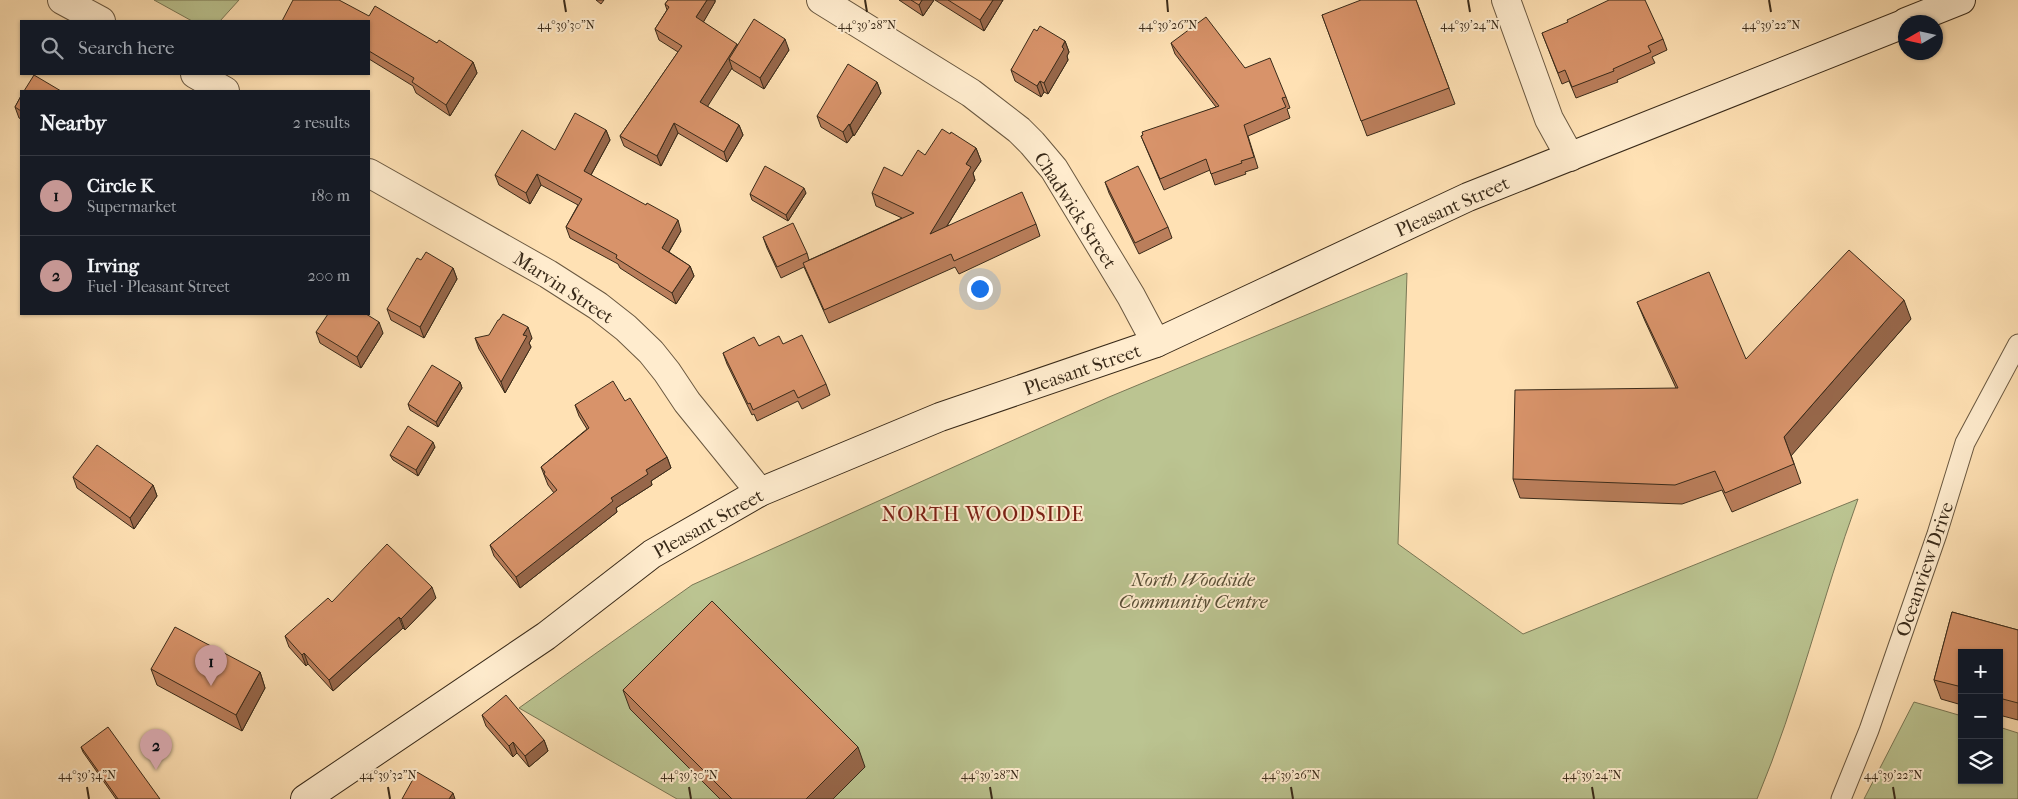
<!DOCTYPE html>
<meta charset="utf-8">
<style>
body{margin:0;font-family:"IM FELL French Canon",serif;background:#20242c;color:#f1f3f6}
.controls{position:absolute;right:15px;bottom:15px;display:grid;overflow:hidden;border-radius:0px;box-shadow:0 1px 4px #0004}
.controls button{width:45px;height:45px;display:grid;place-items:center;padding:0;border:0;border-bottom:1px solid #363941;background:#171b24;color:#f1f3f6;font:25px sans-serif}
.compass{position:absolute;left:1898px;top:15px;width:45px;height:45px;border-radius:50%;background:#171b24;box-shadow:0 1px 4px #0004;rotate:261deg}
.you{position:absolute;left:979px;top:288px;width:18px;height:18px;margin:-12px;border:4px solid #fff;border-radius:50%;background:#1a73e8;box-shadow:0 0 0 8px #1a73e833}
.badge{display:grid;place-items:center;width:32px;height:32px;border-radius:50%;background:#c59692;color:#111;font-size:16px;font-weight:700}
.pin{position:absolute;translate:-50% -41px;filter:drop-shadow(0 1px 2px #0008)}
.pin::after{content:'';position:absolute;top:26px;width:18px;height:15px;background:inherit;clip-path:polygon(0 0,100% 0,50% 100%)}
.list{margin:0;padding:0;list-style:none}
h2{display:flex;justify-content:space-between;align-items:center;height:65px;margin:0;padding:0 20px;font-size:21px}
h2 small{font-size:16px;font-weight:400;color:#9ea1a6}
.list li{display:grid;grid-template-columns:32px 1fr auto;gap:15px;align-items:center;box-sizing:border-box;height:80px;padding:0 20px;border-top:1px solid #363941}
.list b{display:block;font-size:19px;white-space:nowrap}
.list p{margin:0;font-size:16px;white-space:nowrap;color:#9ea1a6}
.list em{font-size:16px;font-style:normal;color:#9ea1a6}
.icon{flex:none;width:28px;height:28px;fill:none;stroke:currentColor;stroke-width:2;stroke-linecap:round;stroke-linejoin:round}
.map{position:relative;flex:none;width:2018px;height:799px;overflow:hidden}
.search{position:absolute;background:#171b24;box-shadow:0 1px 4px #0004;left:20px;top:20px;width:350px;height:55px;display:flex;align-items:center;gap:12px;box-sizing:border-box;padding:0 18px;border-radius:0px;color:#9ea1a6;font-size:19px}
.panel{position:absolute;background:#171b24;box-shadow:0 1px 4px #0004;left:20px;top:90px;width:350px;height:225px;border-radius:0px}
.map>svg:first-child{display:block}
</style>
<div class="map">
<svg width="2018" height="799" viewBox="0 0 2018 799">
<rect width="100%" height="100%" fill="#ffe1b4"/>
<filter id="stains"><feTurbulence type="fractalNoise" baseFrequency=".004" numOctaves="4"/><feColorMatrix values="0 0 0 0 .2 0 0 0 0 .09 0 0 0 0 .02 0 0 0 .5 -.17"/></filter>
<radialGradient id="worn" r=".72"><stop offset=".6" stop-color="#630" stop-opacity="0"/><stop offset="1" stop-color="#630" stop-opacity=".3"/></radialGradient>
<g fill="#bbc491" stroke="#7a7755">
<path d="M154 0H239L220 21H192Z"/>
<path d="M1407 273 1398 544 1523 634 1858 499C1822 598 1798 701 1757 799H677L519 708 692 585 1109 397Z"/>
<path d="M1914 702 1962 716V780H1999V727L2018 733V799H1864Z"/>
</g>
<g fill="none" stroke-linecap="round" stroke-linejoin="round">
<g stroke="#6a5840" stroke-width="21">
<path id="lane" d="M1841 799 1869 730 1937 534 1965 443 2018 344"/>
</g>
<g stroke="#6a5840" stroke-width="30">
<g id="street">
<path d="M62 0 101 21"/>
<path d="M821 0 971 93 1019 130 1032 143 1054 169 1131 296 1156 343"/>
<path d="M1506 0 1549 119 1570 157"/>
<path d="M195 74 225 91"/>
<path d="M369 173 548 274 598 306 626 328 651 352 667 372 687 402 760 492"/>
</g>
</g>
<g stroke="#392a19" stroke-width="30">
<g id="secondary">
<path d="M1906 22 1961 0"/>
<path d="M305 799 546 636 652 554 760 492 940 417 1156 343 1468 197 1906 23"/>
</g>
</g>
<use href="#lane" stroke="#ffecce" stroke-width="19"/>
<use href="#street" stroke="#ffecce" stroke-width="28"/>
<use href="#secondary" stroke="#ffecce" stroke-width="28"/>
</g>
<g fill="#ba7e5b" stroke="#392a19">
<path d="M596 0H604L601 4Z"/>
<path d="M668 0H715V2L703 22 737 45 789 50 764 89 733 70 732 68 707 106 739 125 743 135 727 162 678 133 661 166 624 146 620 136 678 52 659 40 655 29 667 10 665 4Z"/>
<path d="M899 0H934L923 16Z"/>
<path d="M935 0H1003L984 31Z"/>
<path d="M1416 0 1455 104 1367 136 1322 15Z"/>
<path d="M369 16 437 43 473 62 477 73 450 116 416 93 413 86 369 59Z"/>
<path d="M1037 31 1065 41 1069 52 1067 56 1068 60 1048 94 1044 92 1041 97 1015 81 1011 70Z"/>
<path d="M1542 33 1663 39 1667 50 1652 57 1655 63 1617 80 1618 82 1576 98 1569 81 1562 84Z"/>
<path d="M1171 43 1245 68 1286 97 1290 108 1287 109 1290 118 1248 136 1258 168 1245 172 1246 174 1215 185 1210 170 1164 190 1141 136 1216 107 1175 54Z"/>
<path d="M877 82 881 93 854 136 853 135 847 143 821 127 817 116Z"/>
<path d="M21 96V119L19 118 15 107Z"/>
<path d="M606 130 610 140 591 175 681 231 669 252 690 266 694 276 676 304 620 268 618 264 570 238 566 227 578 205 541 185 530 204 499 185 495 175Z"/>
<path d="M950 134 976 148 981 161 973 173 975 180 947 226 1036 224 1040 236 959 274 955 267 829 323 804 267 781 278 767 248 763 237 807 253 809 260 902 218 876 206 872 193 902 176 925 155Z"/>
<path d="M1105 182 1168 227 1172 238 1139 254 1109 193Z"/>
<path d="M806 193 788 221 752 200 750 194Z"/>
<path d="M453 268 457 279 424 338 391 320 387 309Z"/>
<path d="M1637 302 1746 359 1911 319 1791 455 1801 483 1732 512 1722 490 1682 504 1520 498 1513 479 1676 388 1645 321Z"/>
<path d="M316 332 383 333 361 368 320 343Z"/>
<path d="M475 338H532L529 343 531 347 505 393 479 349Z"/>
<path d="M783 344 826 384 830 395 802 409 798 401 757 421 754 414 752 415 727 364 723 353 759 346Z"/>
<path d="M460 382 462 388 438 427 410 410 408 404Z"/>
<path d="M625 401 667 457 671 468 651 481 652 485 616 508 617 512 520 588 494 556 490 545 554 493 548 485 541 467 587 429 579 416 575 405Z"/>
<path d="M435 447 418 476 393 460 390 455Z"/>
<path d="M73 477 153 485 157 496 134 529 77 488Z"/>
<path d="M436 598 405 630 403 628 333 691 308 664 306 666 289 647 285 636 332 602Z"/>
<path d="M1952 612 2018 630V720L1999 715V653H1962V705L1941 699 1934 680Z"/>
<path d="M151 669 260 672 265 688 242 731 157 685Z"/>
<path d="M623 690 865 767 833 799H720L630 709Z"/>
<path d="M482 715 544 740 548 751 529 767 517 753 513 757 486 726Z"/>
<path d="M81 747 160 799H116L83 752Z"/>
</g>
<g fill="#97674a" stroke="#392a19">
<path d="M707 0H715V2L700 28 696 17Z"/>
<path d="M922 0H934L923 16 919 5Z"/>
<path d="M993 0H1003L984 31 980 20Z"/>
<path d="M785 39 789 50 764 89 760 78Z"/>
<path d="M1065 41 1069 52 1067 56 1068 60 1048 94 1044 83Z"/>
<path d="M737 44 741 54 729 59 732 68 704 112 700 102Z"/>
<path d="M473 62 477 73 450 116 446 105Z"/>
<path d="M1040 81 1044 92 1041 97 1037 86Z"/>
<path d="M877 82 881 93 854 136 850 125Z"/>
<path d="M674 123 678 133 661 166 657 156Z"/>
<path d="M849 124 853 135 847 143 843 132Z"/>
<path d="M739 125 743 135 727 162 724 152Z"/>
<path d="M606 130 610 140 587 182 584 171Z"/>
<path d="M976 148 981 161 973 173 975 180 934 247 930 234 966 164Z"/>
<path d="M537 174 541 185 530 204 526 193Z"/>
<path d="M804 188 806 193 788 221 786 215Z"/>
<path d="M678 220 681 231 665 258 662 248Z"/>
<path d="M690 266 694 276 676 304 672 293Z"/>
<path d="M453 268 457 279 424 338 420 327Z"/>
<path d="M1904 300 1911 319 1791 456 1784 437Z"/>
<path d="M379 322 383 333 361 368 357 357Z"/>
<path d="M528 327 532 338 529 343 531 347 505 393 501 382 523 335Z"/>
<path d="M460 382 462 388 438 427 436 422Z"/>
<path d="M433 442 435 447 418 476 416 470Z"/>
<path d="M667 457 671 468 651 481 652 485 616 508 617 512 520 588 516 577 611 498 646 470Z"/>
<path d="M153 485 157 496 134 529 130 518Z"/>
<path d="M432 587 436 598 405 630 401 619Z"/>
<path d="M399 617 403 628 333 691 329 680Z"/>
<path d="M304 653 308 664 306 666 302 655Z"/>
<path d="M260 672 265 688 242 731 236 715Z"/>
<path d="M544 740 548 751 529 767 525 756Z"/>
<path d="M513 742 517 753 513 757 509 746Z"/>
<path d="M858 747 865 767 833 799H806Z"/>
<path d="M453 793 455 799H449Z"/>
</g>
<g fill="#d8936a" stroke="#392a19">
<path d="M293 0H339L369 16 375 6 437 43 439 40 473 62 446 105 412 82 414 78 369 51V21H282Z"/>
<path d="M668 0H707L696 17 737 44 700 102 739 125 724 152 674 123 657 156 620 136 682 46 655 29 669 7 665 4Z"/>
<path d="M911 0H922L919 5Z"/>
<path d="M948 0H993L980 20Z"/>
<path d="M1361 0H1416L1449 88 1361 121 1322 15Z"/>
<path d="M1609 0H1645L1663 39 1648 46 1651 52 1613 69 1614 71 1572 87 1565 70 1558 73 1542 33 1568 22 1567 20Z"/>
<path d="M1206 17 1245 68 1270 58 1286 97 1282 98 1286 107 1244 125 1254 157 1241 161 1242 163 1211 174 1206 159 1160 179 1141 136 1143 135 1142 132 1219 106 1171 43Z"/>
<path d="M754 19 785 39 760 78 729 59Z"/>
<path d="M1040 26 1065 41 1062 47 1064 49 1044 83 1040 81 1037 86 1011 70 1034 29 1037 31Z"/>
<path d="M848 64 877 82 850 125 849 124 843 132 817 116Z"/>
<path d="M34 75 61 91H24Z"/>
<path d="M21 96V111L15 107Z"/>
<path d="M575 113 606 130 584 171 646 205 647 203 678 220 662 248 690 266 672 293 616 258 617 255 566 227 582 199 537 174 526 193 495 175 522 130 555 150Z"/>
<path d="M942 129 950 134 951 132 976 148 966 164 971 167 930 234 1022 192 1036 224 954 261 951 254 824 310 803 263 914 213 872 193 884 167 902 176 918 150 925 155Z"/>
<path d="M765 166 804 188 786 215 750 194Z"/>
<path d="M1138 166 1168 227 1135 243 1105 182Z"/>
<path d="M793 223 807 253 777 267 763 237Z"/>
<path d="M1849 250 1904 300 1784 437 1794 464 1725 493 1715 471 1675 485 1513 479 1515 390 1678 388 1637 302 1709 272 1746 359Z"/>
<path d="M426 252 453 268 420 327 387 309 417 258 421 260Z"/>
<path d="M328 314H366L379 322 357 357 316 332Z"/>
<path d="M503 314 528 327 523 335 527 336 501 382 475 338 489 335 498 320H499Z"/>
<path d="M802 335 826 384 798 398 794 390 753 410 750 403 748 404 723 353 754 337 759 346 779 336 783 344Z"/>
<path d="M432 365 460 382 436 422 408 404Z"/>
<path d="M613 381 625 401 630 398 667 457 646 470 648 474 611 498 613 501 516 577 490 545 557 490 544 474 545 472 541 467 589 428 575 405Z"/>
<path d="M408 426 433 442 416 470 390 455Z"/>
<path d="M97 445 153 485 130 518 73 477Z"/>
<path d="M387 544 432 587 401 619 399 617 329 680 304 653 302 655 285 636 328 598 332 602Z"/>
<path d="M712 601 858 747 806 799H732L623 690Z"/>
<path d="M1952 612 2018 630V703L1999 698V653H1962V687L1934 680Z"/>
<path d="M175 627 260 672 236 715 151 669Z"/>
<path d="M506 695 544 740 525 756 513 742 509 746 482 715Z"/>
<path d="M108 727 160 799H118L81 747Z"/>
<path d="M417 772 453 793 449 799H402Z"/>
</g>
<path fill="none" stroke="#392a19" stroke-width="2" d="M564 0 566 12M865 0 867 12M1167 0 1168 12M1468 0 1470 12M1769 0 1771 12M87 787 89 799M388 787 390 799M689 787 691 799M990 787 992 799M1291 787 1293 799M1592 787 1594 799M1893 787 1895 799"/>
<g text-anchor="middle" stroke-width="4" stroke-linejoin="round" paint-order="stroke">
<g font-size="19" fill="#392a19" stroke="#ffecce">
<text transform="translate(1452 206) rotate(-24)" y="7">Pleasant Street</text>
<text transform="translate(1076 210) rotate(57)" y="7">Chadwick Street</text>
<text transform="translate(564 287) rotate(33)" y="7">Marvin Street</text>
<text transform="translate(1082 369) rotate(-19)" y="7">Pleasant Street</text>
<text transform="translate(708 523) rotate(-29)" y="7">Pleasant Street</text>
<text transform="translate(1924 569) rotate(-71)" y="7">Oceanview Drive</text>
</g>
<g font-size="19" font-style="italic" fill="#5a5037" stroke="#ffecce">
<text x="1193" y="586">North Woodside<tspan x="1193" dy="22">Community Centre</tspan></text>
</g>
<g font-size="20" letter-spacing="1" fill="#7a1f14" stroke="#ffecce">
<text x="983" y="521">NORTH WOODSIDE</text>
</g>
</g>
<g font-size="12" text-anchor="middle" fill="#392a19" stroke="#ffecce" stroke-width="4" stroke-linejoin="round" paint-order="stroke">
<text x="566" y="29">44°39'30"N</text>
<text x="867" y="29">44°39'28"N</text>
<text x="1168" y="29">44°39'26"N</text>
<text x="1470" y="29">44°39'24"N</text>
<text x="1771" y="29">44°39'22"N</text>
<text x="87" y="779">44°39'34"N</text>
<text x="388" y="779">44°39'32"N</text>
<text x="689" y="779">44°39'30"N</text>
<text x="990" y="779">44°39'28"N</text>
<text x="1291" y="779">44°39'26"N</text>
<text x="1592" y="779">44°39'24"N</text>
<text x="1893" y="779">44°39'22"N</text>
</g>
<rect width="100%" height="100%" filter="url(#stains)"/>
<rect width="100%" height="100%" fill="url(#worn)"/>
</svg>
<div class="controls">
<button>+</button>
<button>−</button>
<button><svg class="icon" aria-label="layers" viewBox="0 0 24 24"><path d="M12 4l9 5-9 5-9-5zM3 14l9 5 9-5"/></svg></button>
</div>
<svg class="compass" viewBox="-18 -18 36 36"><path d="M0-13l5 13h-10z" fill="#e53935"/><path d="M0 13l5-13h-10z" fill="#9ea1a6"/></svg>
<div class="you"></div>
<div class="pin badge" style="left:211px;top:686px">1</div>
<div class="pin badge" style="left:156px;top:770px">2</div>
<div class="search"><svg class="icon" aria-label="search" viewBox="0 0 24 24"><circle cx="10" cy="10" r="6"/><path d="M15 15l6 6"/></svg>Search here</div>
<section class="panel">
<h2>Nearby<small>2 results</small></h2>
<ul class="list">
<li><span class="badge">1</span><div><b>Circle K</b><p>Supermarket</p></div><em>180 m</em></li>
<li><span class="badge">2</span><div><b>Irving</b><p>Fuel · Pleasant Street</p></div><em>200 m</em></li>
</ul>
</section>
</div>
